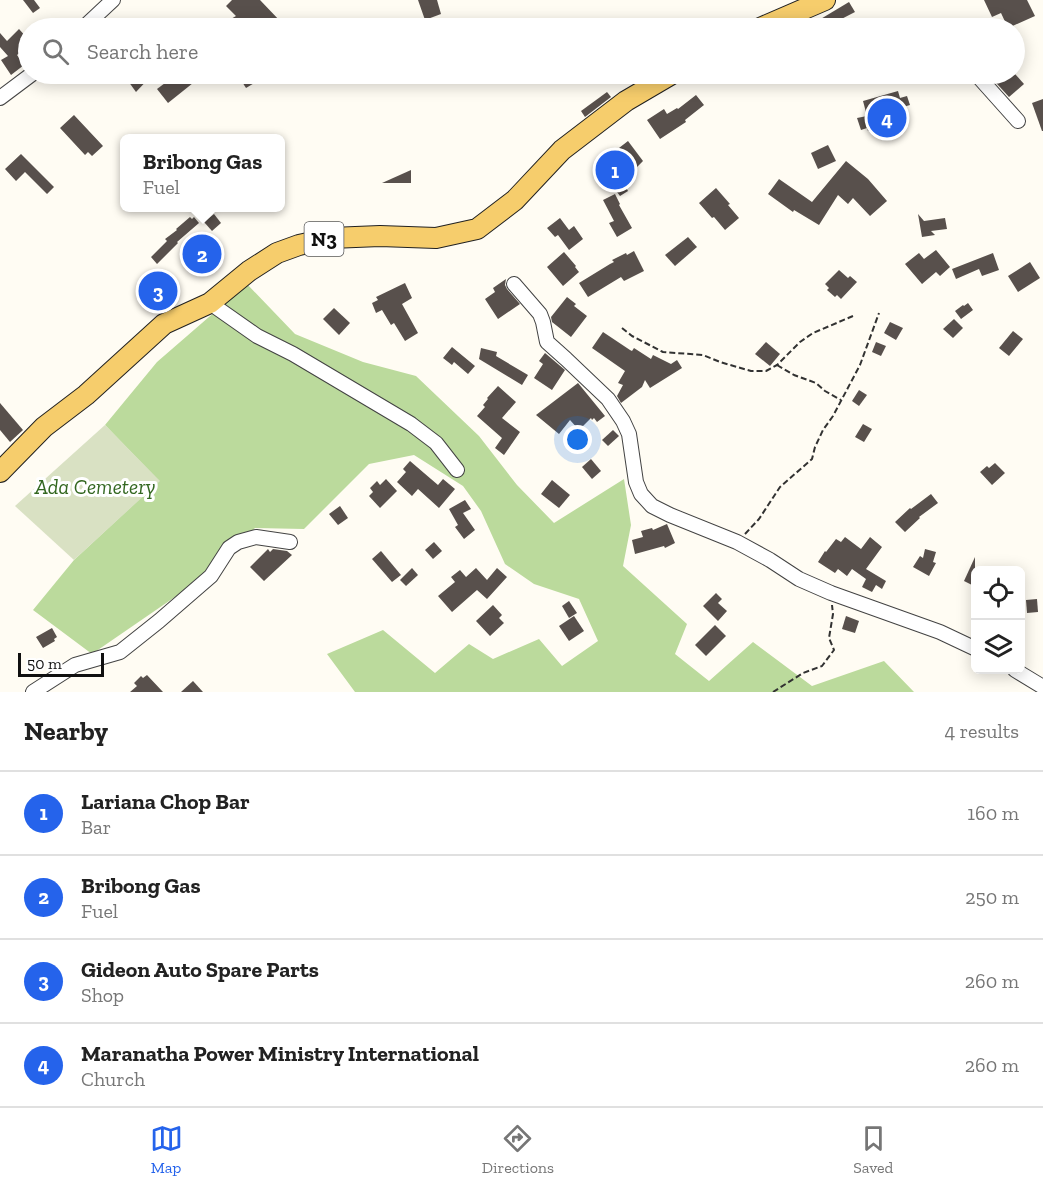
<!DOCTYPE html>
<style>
body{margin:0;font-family:"Zilla Slab",serif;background:#f6f6f6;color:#222}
.controls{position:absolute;right:18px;bottom:18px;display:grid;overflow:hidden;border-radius:9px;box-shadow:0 3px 15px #0003}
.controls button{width:54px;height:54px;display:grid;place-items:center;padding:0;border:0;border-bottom:2px solid #e0e0e0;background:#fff;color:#222;font:30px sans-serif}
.scale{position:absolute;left:18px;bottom:15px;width:86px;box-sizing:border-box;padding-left:6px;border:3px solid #101010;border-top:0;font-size:16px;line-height:21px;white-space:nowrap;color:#101010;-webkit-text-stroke:4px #fff;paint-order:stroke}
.you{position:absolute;left:578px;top:440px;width:21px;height:21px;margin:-15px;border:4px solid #fff;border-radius:50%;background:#1a73e8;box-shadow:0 0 0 9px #1a73e833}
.badge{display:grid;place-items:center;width:39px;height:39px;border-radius:50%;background:#2563eb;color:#fff;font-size:20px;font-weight:700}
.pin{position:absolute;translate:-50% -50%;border:3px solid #fff;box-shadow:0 2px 6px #0006}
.popup{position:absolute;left:120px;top:134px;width:165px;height:78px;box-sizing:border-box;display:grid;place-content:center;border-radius:9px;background:#fff;filter:drop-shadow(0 2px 4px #0005);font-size:20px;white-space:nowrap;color:#767676}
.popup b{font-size:22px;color:#222}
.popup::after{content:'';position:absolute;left:50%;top:100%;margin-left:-12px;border:12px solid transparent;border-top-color:#fff}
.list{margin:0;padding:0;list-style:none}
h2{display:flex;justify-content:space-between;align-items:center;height:78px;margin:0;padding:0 24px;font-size:26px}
h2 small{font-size:20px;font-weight:400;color:#767676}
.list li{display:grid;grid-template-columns:39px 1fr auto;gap:18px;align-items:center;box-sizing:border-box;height:84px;padding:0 24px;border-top:2px solid #e0e0e0}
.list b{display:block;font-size:22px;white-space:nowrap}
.list p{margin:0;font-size:20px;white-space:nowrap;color:#767676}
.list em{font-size:20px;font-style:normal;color:#767676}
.icon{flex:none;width:33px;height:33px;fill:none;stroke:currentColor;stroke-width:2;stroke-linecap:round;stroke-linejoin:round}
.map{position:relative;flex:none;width:1043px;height:692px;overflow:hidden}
.search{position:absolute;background:#fff;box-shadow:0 3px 15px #0003;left:18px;right:18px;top:18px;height:66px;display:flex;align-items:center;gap:15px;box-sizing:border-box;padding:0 21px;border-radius:33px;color:#767676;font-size:22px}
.sheet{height:414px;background:#fff}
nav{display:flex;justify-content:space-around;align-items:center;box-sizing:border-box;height:84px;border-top:2px solid #e0e0e0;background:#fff;font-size:16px;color:#767676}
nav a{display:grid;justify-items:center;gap:3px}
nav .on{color:#2563eb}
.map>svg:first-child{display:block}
</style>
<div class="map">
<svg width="1043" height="692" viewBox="0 0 1043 692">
<rect width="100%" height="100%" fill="#fffcf3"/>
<path fill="#bbda9c" d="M247 284 295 334 363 362 416 376 479 436 517 485 554 523 624 479 631 525 623 566 687 624 675 654 709 681 753 642 812 686 884 661 914 692H355L327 654 383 630 435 673 469 644 493 659 539 639 562 666 598 641 579 599 534 584 505 564 481 511 463 486 414 455 369 464 304 529 255 528 204 577 92 654 33 610 74 560 159 481 105 425 157 362Z"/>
<path fill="#d9e1c3" d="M105 425 160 481 74 560 15 506Z"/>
<g fill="#58504c">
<path d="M23 0H34L40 8 33 13Z"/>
<path d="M232 0H260L281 22 274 28H248L242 23 233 28H215L236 16 226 6Z"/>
<path d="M418 0H437L441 14 425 20Z"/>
<path d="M984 0H1027L1035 16 1008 28 1001 13 992 17Z"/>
<path d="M849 2 855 12 824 28 819 20Z"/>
<path d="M19 29 28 39V45L17 55 24 65 11 75 1 60 8 56 0 47V33L7 41Z"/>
<path d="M123 74H153L136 92Z"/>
<path d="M177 74H186L193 83 168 103 157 89Z"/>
<path d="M237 74H269L246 88Z"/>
<path d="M988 74H1015L1024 84 1009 97Z"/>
<path d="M898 91 900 98 907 96 910 105 903 107 906 115 880 122 881 127 868 131 867 128 861 130 857 118 867 116 863 101Z"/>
<path d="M607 92 611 97 585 117 581 111Z"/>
<path d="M696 95 704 105 685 120 686 122 660 139 647 120 664 109 667 114 677 108 678 109Z"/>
<path d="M1043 99V131H1042L1032 103Z"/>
<path d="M74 115 103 146 92 156 88 152 85 155 60 128Z"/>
<path d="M628 141 643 161 637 167 630 160 617 171 628 191 620 196 597 165Z"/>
<path d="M828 145 836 161 818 169 811 153Z"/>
<path d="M21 154 54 187 47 194 25 172 16 181 5 169Z"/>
<path d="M846 161 868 179 887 201 870 216 853 198 848 204 838 195 819 225 794 210 793 212 768 194 779 179 812 202Z"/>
<path d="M411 170V183H382Z"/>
<path d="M716 188 730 204 728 205 739 218 725 230 714 217 712 218 699 203Z"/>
<path d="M615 194 620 204 619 205 632 228 617 237 609 223 614 221 603 200Z"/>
<path d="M214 214 221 223 212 231 204 222Z"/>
<path d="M918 214 924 221 945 218 947 229 931 231 935 235 922 237Z"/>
<path d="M190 217 192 219 194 217 199 223 177 242 178 243 157 264 151 257 167 241 165 239 177 230 176 229Z"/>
<path d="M560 218 569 230 574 226 583 239 569 250 558 235 555 237 547 228Z"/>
<path d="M688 237 697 247 675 266 665 255Z"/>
<path d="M936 250 950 267 940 276 936 272 922 284 905 264 919 253 924 259Z"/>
<path d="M634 251 644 271 624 281 621 277 588 297 579 283 610 264 614 262 612 260 626 253 627 255Z"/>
<path d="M564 252 576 266 575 267 579 272 563 286 547 267Z"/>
<path d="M993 253 999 270 982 276 979 269 956 279 952 269Z"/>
<path d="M1030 262 1040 278 1018 292 1008 276Z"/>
<path d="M839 270 848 278 850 276 857 282 841 299 837 295 835 297 827 290 829 288 825 284Z"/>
<path d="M506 279 505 285 507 289 520 304 498 319 485 299 495 292 493 288Z"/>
<path d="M405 283 412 298 402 304 418 333 405 341 394 323 391 325 382 310 376 313 372 303 378 300 376 297Z"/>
<path d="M567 297 576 304 574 306 587 316 571 337 552 322 551 317Z"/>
<path d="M968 303 973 310 961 319 955 311 963 305 964 306Z"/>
<path d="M334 308 350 323 339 335 323 319Z"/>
<path d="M954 319 963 328 953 338 943 329Z"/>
<path d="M890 322 903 328 896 340 884 333Z"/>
<path d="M1013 331 1023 339 1009 356 999 348Z"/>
<path d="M603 332 630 350 632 351 634 348 651 359 653 355 671 364 677 360 682 368 650 388 645 380 642 387 621 403 617 396 623 385 618 383 625 371 592 348Z"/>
<path d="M766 342 780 354 770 366 755 354Z"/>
<path d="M876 342 886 346 881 356 872 352Z"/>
<path d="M452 347 475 366 468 374 454 362 452 365 443 358Z"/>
<path d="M481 348 497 352 496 356 528 375 522 385 479 359Z"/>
<path d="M545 353 565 370 552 390 534 378 543 364 539 361Z"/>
<path d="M578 383 605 416 597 422 594 418 592 420 591 418 579 430 570 420 559 434 536 415Z"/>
<path d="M498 386 516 402 502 418 520 432 504 455 495 448 502 438 477 416 485 407 483 405 488 399 487 398Z"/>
<path d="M859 390 867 395 859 406 852 401Z"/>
<path d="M0 403 23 430 10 442 0 430Z"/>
<path d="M863 424 872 429 864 442 855 437Z"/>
<path d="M613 430 619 436 608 446 602 440Z"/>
<path d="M591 459 601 471 592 479 582 467Z"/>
<path d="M410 461 438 485 443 479 455 489 439 508 418 489 412 496 397 482 406 472 403 469Z"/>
<path d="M995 463 1005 473 992 485 980 472 987 466 989 468Z"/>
<path d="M386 479 397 491 380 508 369 496 373 492 370 488 377 481 380 485Z"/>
<path d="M552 480 570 495 559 508 541 494Z"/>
<path d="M931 494 938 503 919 517 920 518 905 532 895 522 910 508 911 509Z"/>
<path d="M465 500 471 509 463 513 475 530 464 539 455 527 458 525 449 509Z"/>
<path d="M340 506 348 518 338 525 329 514Z"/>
<path d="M667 524 675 543 665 548 664 546 635 554 632 540 643 537 641 531 652 528 653 530Z"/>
<path d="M845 537 861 549 870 537 882 547 866 569 886 581 882 589 876 585 872 592 862 587 866 579 852 569 847 576 838 569 835 573 818 562 825 551 826 552 836 539 841 542Z"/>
<path d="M434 542 442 551 433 559 425 550Z"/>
<path d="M268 549 270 552 273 549 287 551 292 555 264 581 250 567Z"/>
<path d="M925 549 936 552 933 562 936 563 929 576 913 567 920 556 923 558Z"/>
<path d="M381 551 401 575 392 582 372 559Z"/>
<path d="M975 557V579L972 585 964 581Z"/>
<path d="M412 568 418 575 406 586 400 580Z"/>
<path d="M476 568 487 580 497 568 507 577 487 599 477 590 452 612 438 596 455 582 451 577 460 570 466 577Z"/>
<path d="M716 593 722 599 718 603 727 611 718 621 703 606Z"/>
<path d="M1037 599 1038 612 1027 613 1026 600Z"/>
<path d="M569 601 577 613 569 618 562 606Z"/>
<path d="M493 605 502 615 499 618 504 623 490 636 476 621Z"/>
<path d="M574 616 584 631 569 641 559 626Z"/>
<path d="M846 616 859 621 855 633 842 629Z"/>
<path d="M715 625 726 636 706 656 695 645Z"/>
<path d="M52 628 57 637 54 639 55 641 43 648 36 637Z"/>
<path d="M147 675 163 692H130L137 686 134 683 141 676 143 678Z"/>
<path d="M193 681 203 692H181Z"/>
</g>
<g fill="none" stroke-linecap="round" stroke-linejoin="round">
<g stroke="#434343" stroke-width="16">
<g id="minor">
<path d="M783 17 801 28"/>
<path d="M83 28 113 0"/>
<path d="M901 28 921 26 924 28"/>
<path d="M976 74 1018 121"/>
<path d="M0 98 32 74"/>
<path d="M514 284 540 314 543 322 547 342 566 359 608 399 623 421 629 434 636 482 641 494 652 506 670 515 737 542 770 560 799 579 831 593 940 632 976 649"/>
<path d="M210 303 257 336 293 354 411 424 436 443 457 470"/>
<path d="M1015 670 1043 687"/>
<path d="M33 692 75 665 120 652 159 621 211 576 229 548 238 542 256 537 290 542"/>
</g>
</g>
<g stroke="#212121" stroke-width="22">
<g id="primary">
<path d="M760 28 825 0"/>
<path d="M0 472 44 427 86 395 164 324 210 303 249 271 277 253 299 245 331 238 380 236 436 238 477 229 515 200 562 150 626 101 672 74"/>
</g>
</g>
<g stroke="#323232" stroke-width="2" stroke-dasharray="6 3" stroke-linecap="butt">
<path d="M622 328 632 336 663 352 703 355 720 362 751 371H766L777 365 800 342 813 333 853 316"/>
<path d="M777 365 794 375 816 383 825 391 841 400"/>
<path d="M745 534 759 519 780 487 812 459 815 447 823 430 833 416 860 365 879 313"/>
<path d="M773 692 803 673 822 666 834 650 829 638 833 614 832 605"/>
</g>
<use href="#minor" stroke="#fff" stroke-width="14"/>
<use href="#primary" stroke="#f6cd6c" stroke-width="20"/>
</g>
<g text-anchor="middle" stroke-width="6" stroke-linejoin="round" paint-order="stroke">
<rect fill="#fff" stroke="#585858" stroke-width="1.5" x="304.5" y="222" width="39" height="34" rx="4.5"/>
<g font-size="20" font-weight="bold" fill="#101010">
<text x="324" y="246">N3</text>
</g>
<g font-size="21" font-style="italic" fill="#336720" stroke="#fff">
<text x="95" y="494">Ada Cemetery</text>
</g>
</g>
</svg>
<div class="controls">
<button><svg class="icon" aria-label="locate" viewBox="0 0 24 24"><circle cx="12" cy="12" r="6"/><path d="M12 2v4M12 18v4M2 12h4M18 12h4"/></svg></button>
<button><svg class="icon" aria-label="layers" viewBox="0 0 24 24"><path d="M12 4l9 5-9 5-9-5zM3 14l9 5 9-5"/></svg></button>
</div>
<div class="scale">50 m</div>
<div class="you"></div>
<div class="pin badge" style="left:615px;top:170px">1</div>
<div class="pin badge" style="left:202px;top:254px">2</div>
<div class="popup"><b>Bribong Gas</b>Fuel</div>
<div class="pin badge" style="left:158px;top:291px">3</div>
<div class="pin badge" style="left:887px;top:118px">4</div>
<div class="search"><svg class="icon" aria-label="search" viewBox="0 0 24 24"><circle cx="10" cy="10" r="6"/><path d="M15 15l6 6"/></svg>Search here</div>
</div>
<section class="sheet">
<h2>Nearby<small>4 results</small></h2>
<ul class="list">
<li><span class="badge">1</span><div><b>Lariana Chop Bar</b><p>Bar</p></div><em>160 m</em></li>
<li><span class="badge">2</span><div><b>Bribong Gas</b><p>Fuel</p></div><em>250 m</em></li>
<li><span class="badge">3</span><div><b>Gideon Auto Spare Parts</b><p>Shop</p></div><em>260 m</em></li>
<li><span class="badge">4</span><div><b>Maranatha Power Ministry International</b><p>Church</p></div><em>260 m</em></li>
</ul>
</section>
<nav>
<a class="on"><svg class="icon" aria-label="map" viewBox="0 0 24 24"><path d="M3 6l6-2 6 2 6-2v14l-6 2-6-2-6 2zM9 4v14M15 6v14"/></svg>Map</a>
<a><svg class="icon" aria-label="directions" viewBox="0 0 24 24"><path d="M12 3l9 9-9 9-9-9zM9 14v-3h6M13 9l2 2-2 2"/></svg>Directions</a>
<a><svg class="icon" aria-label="saved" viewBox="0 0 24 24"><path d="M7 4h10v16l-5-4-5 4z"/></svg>Saved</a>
</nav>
